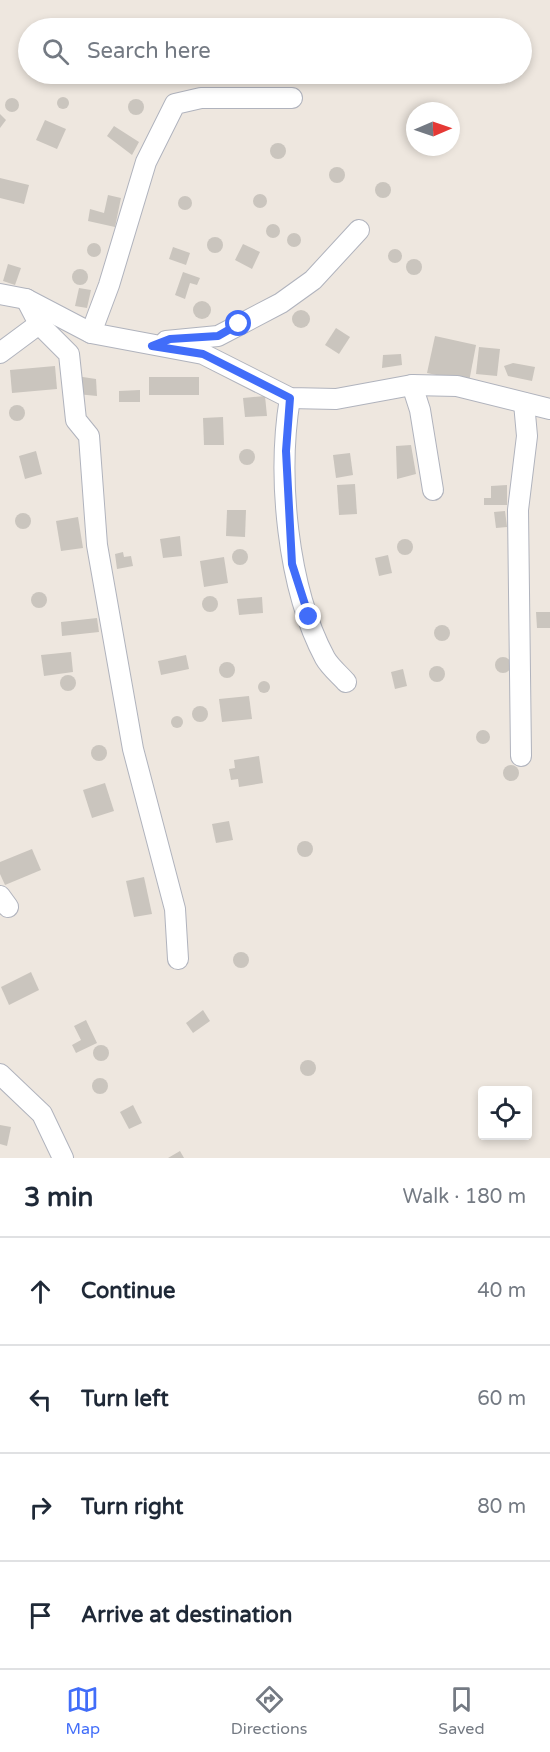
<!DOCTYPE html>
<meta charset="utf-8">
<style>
body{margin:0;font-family:"Varela Round",sans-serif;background:#f6f6f7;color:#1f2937}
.controls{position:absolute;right:18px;bottom:18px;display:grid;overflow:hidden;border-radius:6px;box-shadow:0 3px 9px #0003}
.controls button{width:54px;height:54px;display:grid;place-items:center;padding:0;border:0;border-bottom:2px solid #e0e1e3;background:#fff;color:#1f2937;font:30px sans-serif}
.compass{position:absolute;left:406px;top:102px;width:54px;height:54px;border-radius:50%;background:#fff;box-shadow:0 3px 9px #0003;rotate:88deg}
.stop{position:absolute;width:18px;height:18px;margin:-14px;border:4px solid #416df9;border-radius:50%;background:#fff}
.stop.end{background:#416df9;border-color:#fff;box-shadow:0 2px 6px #0008}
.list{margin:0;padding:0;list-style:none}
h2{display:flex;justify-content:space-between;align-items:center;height:78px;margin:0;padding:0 24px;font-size:26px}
h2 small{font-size:20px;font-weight:400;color:#747a83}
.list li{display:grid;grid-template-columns:39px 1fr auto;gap:18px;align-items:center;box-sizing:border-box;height:108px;padding:0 24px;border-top:2px solid #e0e1e3}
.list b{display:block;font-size:22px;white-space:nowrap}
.list em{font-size:20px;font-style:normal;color:#747a83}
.icon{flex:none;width:33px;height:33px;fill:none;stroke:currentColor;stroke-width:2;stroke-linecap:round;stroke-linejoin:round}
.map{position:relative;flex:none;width:550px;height:1158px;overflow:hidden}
.search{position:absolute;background:#fff;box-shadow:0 3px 9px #0003;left:18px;right:18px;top:18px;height:66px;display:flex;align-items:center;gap:15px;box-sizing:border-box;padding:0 21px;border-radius:33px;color:#747a83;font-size:22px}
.sheet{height:510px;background:#fff}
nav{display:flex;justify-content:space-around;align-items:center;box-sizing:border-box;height:84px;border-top:2px solid #e0e1e3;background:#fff;font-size:16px;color:#747a83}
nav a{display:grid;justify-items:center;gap:3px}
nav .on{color:#416df9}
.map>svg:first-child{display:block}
</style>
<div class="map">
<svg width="550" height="1158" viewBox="0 0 550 1158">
<rect width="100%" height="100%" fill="#eee7df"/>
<g fill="#cac5be">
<path d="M79 74H93L94 76 92 81 85 83 81 81Z"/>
<circle cx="63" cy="103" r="6"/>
<circle cx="12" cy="105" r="7"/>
<circle cx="136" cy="107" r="8"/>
<path d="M0 114 6 120 0 128Z"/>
<path d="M45 120 66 129 57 149 36 140Z"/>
<path d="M114 126 139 142 132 155 107 136Z"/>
<circle cx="278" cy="151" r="8"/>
<circle cx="337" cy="175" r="8"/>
<path d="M0 178 29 185 24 204 0 198Z"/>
<circle cx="383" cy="190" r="8"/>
<circle cx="260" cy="201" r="7"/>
<path d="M108 195 121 198 115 227 88 221 90 209 104 213Z"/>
<circle cx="185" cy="203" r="7"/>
<circle cx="273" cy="231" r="7"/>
<circle cx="294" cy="240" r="7"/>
<circle cx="215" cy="245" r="8"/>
<circle cx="94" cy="250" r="7"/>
<path d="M243 244 260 252 252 269 235 260Z"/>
<path d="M173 247 190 253 186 265 169 259Z"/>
<circle cx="395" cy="256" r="7"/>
<circle cx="414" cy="267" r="8"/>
<path d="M8 264 21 268 15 285 3 281Z"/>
<circle cx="80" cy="277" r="8"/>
<path d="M183 272 200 278 197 285 190 283 185 299 175 295Z"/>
<path d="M79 288 91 290 87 308 75 306Z"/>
<circle cx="202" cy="310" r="9"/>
<circle cx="301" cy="319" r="9"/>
<path d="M336 328 350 337 339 354 325 345Z"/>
<path d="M435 336 476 345 469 382 427 373Z"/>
<path d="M479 347 500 349 497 376 476 374Z"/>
<path d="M401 354 402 365 382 368 383 355Z"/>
<path d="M513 363 535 367 532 381 508 376 504 366Z"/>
<path d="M55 366 57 389 12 393 10 370Z"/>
<path d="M76 376 96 379 97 396 77 394Z"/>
<rect x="149" y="377" width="50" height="18"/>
<path d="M140 390V402H119V391Z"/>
<path d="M265 396 267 416 245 417 243 398Z"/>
<circle cx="17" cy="413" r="8"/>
<path d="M223 417 224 445H204L203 418Z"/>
<path d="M411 445 416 474 397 479 396 446Z"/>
<circle cx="247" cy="457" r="8"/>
<path d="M36 451 42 474 25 479 19 456Z"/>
<path d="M350 453 353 475 336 478 333 455Z"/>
<path d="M355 484 357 514 339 515 337 485Z"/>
<path d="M507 485V505H484V498H491V486Z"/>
<path d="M227 510H246L245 537 226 536Z"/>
<path d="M505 511 507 527 496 528 494 512Z"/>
<circle cx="23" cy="521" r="8"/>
<path d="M78 517 83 548 61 551 56 521Z"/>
<path d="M180 536 182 556 163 558 160 539Z"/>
<circle cx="405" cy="547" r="8"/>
<circle cx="240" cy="557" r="8"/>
<path d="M123 552 124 557 131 556 133 566 117 569 115 554Z"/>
<path d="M388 555 392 573 379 576 375 558Z"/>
<path d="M224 557 228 583 204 587 200 561Z"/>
<circle cx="39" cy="600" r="8"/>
<circle cx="210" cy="604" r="8"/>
<path d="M262 597 263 613 239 615 237 599Z"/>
<path d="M536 612H550V628H537Z"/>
<path d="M97 618 99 632 62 636 61 622Z"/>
<circle cx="442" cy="633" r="8"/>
<path d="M71 652 73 672 44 676 41 655Z"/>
<path d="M186 655 189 669 161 675 158 661Z"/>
<circle cx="503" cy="665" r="8"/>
<circle cx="227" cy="670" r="8"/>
<circle cx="437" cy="674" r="8"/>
<path d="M403 669 407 686 395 689 391 672Z"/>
<circle cx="68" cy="683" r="8"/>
<circle cx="264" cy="687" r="6"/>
<path d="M249 696 252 719 222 722 219 699Z"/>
<circle cx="200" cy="714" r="8"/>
<circle cx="177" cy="722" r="6"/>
<circle cx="483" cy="737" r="7"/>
<circle cx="99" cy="753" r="8"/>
<path d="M259 756 263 783 239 787 238 779 231 780 229 769 235 768 234 760Z"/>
<circle cx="511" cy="773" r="8"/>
<path d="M105 783 114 811 92 818 83 790Z"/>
<path d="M229 821 233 840 216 843 212 824Z"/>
<circle cx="305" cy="849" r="8"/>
<path d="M32 849 41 870 5 885 0 874V862Z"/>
<path d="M144 877 152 914 134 917 126 881Z"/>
<circle cx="241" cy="960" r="8"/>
<path d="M31 972 39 990 9 1005 1 987Z"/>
<path d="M203 1010 210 1021 193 1033 186 1023Z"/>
<path d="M86 1020 97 1043 76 1053 72 1045 81 1040 74 1026Z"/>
<circle cx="101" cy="1053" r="8"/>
<circle cx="308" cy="1068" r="8"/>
<circle cx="100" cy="1086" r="8"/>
<path d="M133 1105 142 1123 129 1129 120 1112Z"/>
<path d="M0 1125 11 1127 7 1146 0 1144Z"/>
<path d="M180 1151 184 1158H168Z"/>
</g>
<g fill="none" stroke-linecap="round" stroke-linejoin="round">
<g stroke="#b0b3bd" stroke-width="22">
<g id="minor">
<path d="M0 294 26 299 91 333 203 354 290 398 336 399 412 385 457 386 550 409"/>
<path d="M26 299 39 324 69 354 76 420 89 436 97 545 133 749 175 909 178 959"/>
<path d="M91 333 109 285 146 162 175 104 201 98H292"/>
<path d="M166 341 218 336 281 303 313 280 359 230"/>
<path d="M0 353 39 324"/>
<path d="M412 385 420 410 433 490"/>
<path d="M290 398C277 476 287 587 325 658 330 667 340 675 346 682"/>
<path d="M521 756 518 510 527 436 524 403"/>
<path d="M0 896 8 907"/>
<path d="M0 1074 42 1114 63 1158"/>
</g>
</g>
<use href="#minor" stroke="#fff" stroke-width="20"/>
</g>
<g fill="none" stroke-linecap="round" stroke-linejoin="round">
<path stroke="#416df9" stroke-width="8" d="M239 324 218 336 170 339 152 346 203 354 290 398 286 451 292 564 309 617"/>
</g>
</svg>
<div class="controls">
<button><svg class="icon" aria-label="locate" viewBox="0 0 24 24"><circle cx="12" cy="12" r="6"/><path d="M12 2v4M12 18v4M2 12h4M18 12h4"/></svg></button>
</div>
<svg class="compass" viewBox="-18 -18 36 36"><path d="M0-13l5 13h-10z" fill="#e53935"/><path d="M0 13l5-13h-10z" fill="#747a83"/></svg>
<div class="stop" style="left:239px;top:324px"></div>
<div class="stop end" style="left:309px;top:617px"></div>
<div class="search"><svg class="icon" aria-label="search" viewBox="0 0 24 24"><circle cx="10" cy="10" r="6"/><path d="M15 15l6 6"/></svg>Search here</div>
</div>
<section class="sheet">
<h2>3 min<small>Walk · 180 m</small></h2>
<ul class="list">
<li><svg class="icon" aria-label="ahead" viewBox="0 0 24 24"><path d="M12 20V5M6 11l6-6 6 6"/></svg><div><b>Continue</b></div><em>40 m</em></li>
<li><svg class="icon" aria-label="left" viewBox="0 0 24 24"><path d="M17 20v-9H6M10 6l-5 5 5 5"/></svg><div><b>Turn left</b></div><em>60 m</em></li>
<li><svg class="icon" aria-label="right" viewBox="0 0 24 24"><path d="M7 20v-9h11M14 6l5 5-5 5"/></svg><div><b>Turn right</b></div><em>80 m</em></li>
<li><svg class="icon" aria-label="arrive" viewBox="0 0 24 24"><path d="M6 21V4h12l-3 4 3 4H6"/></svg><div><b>Arrive at destination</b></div></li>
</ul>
</section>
<nav>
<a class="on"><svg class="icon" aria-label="map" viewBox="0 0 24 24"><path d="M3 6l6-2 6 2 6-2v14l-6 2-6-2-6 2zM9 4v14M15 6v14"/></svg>Map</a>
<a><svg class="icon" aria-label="directions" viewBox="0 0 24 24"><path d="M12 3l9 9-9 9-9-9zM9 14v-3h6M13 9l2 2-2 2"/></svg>Directions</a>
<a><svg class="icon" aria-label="saved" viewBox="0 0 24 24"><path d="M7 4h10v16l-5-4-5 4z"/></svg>Saved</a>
</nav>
